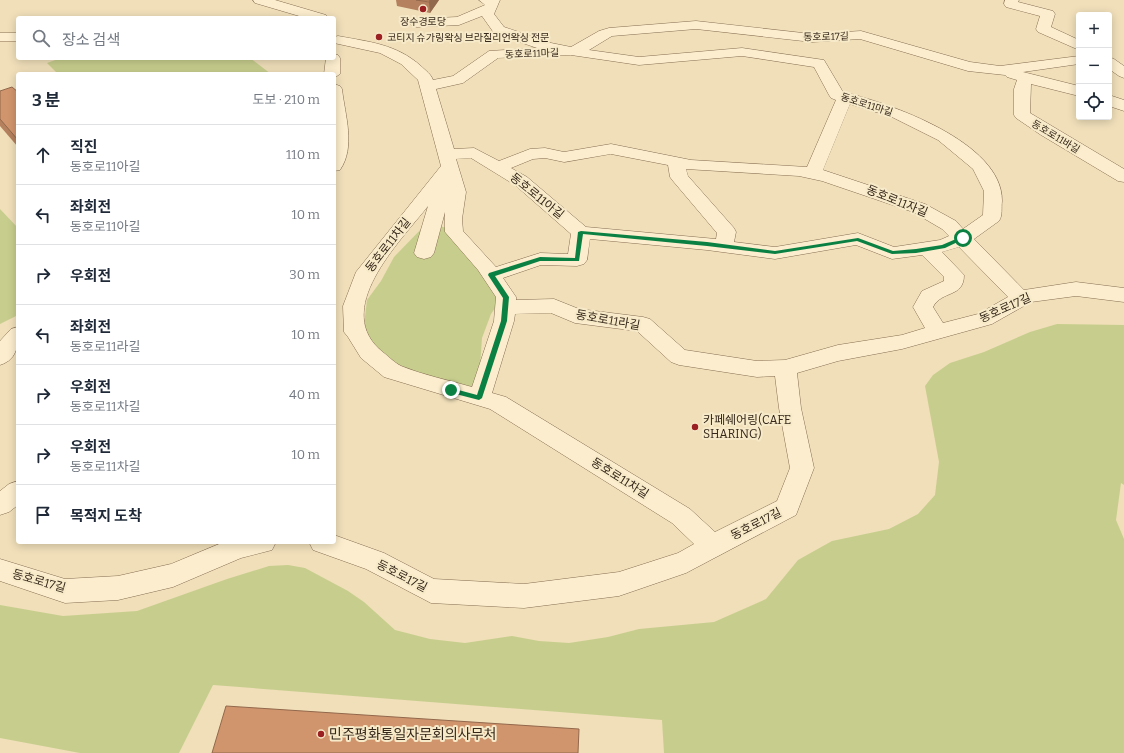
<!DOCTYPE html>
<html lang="ko">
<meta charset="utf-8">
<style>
body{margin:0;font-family:Bitter,"Noto Sans KR",serif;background:#f2f2f3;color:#1f2937}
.controls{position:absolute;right:12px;top:12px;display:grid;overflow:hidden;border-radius:4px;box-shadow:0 2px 10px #0003}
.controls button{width:36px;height:36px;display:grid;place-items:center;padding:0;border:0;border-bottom:1px solid #e0e1e3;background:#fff;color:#1f2937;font:20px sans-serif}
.stop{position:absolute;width:12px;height:12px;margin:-9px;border:3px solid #0b8043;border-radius:50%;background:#fff}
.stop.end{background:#0b8043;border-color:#fff;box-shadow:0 1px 4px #0008}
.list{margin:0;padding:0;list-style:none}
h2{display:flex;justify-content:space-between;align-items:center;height:52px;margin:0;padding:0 16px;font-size:17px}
h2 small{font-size:13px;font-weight:400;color:#747a83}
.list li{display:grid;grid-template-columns:26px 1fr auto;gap:12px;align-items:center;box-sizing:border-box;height:60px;padding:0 16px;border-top:1px solid #e0e1e3}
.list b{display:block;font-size:15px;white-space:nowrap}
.list p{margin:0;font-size:13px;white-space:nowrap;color:#747a83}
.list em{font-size:13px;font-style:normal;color:#747a83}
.icon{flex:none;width:22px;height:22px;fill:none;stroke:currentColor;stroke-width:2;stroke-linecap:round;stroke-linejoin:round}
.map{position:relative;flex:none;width:1124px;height:753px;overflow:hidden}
.search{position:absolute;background:#fff;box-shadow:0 2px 10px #0003;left:16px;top:16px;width:320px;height:44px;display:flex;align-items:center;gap:10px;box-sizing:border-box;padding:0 14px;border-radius:4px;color:#747a83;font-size:15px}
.panel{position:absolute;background:#fff;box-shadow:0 2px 10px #0003;left:16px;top:72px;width:320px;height:472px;border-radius:4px}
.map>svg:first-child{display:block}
</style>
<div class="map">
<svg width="1124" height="753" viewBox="0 0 1124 753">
<rect width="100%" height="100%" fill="#f0dfb9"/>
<g fill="#c7ce8d">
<path d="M61 58H250L271 74H58L47 63Z"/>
<path d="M0 209 18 228V315L0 324Z"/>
<path d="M426 224 448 228 501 299 491 314 482 338 480 367 471 390 422 375 397 364 374 348 364 325 367 300 381 281 394 257Z"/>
<path d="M1057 324 1124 325V485L1121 483 1116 520 1124 539V753H664L662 720 213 685 179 753H80L0 738V605L63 616 137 611 227 579 269 566 288 565 305 568 348 591 364 602 395 630 430 639 465 643 512 636 539 641 569 643 608 637 639 629 714 622 766 599 798 560 832 541 889 529 918 514 935 495 939 462 925 386 933 375 950 363 984 352 1030 332Z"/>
</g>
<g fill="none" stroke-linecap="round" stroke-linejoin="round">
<g stroke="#876e53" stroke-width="1">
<g id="minor">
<path d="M253 0H275L326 15 328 18H306L255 3Z"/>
<path d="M479 0H500L494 14 504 27 551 43 571 47 599 31 609 28 696 21 812 34 861 31 970 62 1000 66 1079 56V64L1023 72 1079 86V96L1031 84 1030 113 1124 169V182L1118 181 1041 135 1016 118 1014 115V89L1017 80 1007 77 1005 75 968 71 860 39 812 42 696 29 612 36 589 50 639 57 742 48 824 60 843 92C889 103 1003 142 1002 201 1001 208 1003 215 999 221L974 239 1024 290 1076 282 1124 288V302L1076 296 1031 302 992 324 902 349 838 361 797 373 801 408 814 468 796 515 686 573 619 596 524 608 431 603 366 569 313 550 309 542H334V535L384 553 434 579 524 584 619 572 678 553 694 544 672 523 490 409 384 377 361 358 348 337 344 332 343 306 356 272 441 166 418 80 401 64 380 53 334 43V37L338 36C370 42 396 44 421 66 426 71 431 74 433 80L453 76 489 51 537 48 494 33 482 16 459 25 417 27 412 26 410 23 412 20 417 19 457 17 485 5ZM571 55 639 65 742 56 814 67 829 95 831 98 836 100 807 167 691 160 611 144 564 152 545 148 530 149 499 161 474 148 454 149 436 89 463 83 498 58ZM850 104 892 117 938 140 973 169 984 191 983 215 963 229 956 221 925 204 823 170ZM611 154 668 165 670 177 673 181 717 233 716 239 586 227 527 177 511 168 533 159 545 158 564 162ZM471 158 515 185 571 234 568 254 540 253 496 267 463 231 462 219 466 192 456 159ZM686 169 799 176 822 181 913 212 942 229 949 236 940 240 894 247 858 233 775 247 734 242 736 232 734 228 688 176ZM428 206 414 253 417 257 424 259 431 257 434 253 445 212V232L478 270 496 297 494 321 472 387C448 380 423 375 401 366 395 363 389 357 384 353 329 311 400 242 428 206ZM590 239 707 250 775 259 856 245 892 259 922 255 944 277V281L922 291 913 307 925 328 902 335 838 345 785 360 757 361 685 350 650 319 643 317 579 309 554 299 516 300V297L503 278 541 265 577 266 584 264 587 260ZM959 247 1008 297 978 314 943 323 933 307C942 290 964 298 964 275L942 252ZM551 313 575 323 637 331 671 362 679 365 757 377 775 376 779 408 790 468 777 501 715 532 690 509 506 397 492 393 514 321 515 314Z"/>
<path d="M1005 0H1019L1018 2 1053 11 1055 14 1051 27 1079 40V50L1038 32 1036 29 1040 16 1006 7 1004 4Z"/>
<rect x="0" y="33" width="18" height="8"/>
<path d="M334 54 338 55 340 58V74L334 78V74H324L326 58H334Z"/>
<path d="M1109 57 1114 59 1124 66V78L1119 76 1109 69Z"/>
<path d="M334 84 340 86 342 89C345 115 356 147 340 170L334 171Z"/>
<path d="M1109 95 1124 100V111L1109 106Z"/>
<path d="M18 327C18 343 19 359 0 365V341L11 329Z"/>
<path d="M18 481V505L9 512 0 515V491L9 484Z"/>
<path d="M224 542H276L272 550 241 558 173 587 118 600 65 603 0 581V559L65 579 118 576 171 564Z"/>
</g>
</g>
<use href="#minor" fill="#fbedcd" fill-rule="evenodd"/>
</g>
<g fill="#b4805e">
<path d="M396 0H439L430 13 397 6Z"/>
<path d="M0 91 18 92V147L0 126Z"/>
</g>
<path fill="#92684c" d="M430 0H439L430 13 429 2Z"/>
<g fill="#d1956d" stroke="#92684c">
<path d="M416 0H430L429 2Z"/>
<path d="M12 87 18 92V140L0 119V91Z"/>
<path d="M226 706 579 729 578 753H212Z"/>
</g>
<path fill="#0b8043" d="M581 231 707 242 775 251 858 238 893 251 916 249 942 245 963 236 966 238 945 248 916 253 892 254 857 241 775 254 707 246 583 234 579 261H540L495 276 509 297 507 321 482 398 479 400 448 392V390L451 388 477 395 501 321 503 298 488 275 489 273 540 257 575 258 578 232Z"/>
<g fill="#9a2022" stroke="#f7eac9" stroke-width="1.5">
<circle cx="423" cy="9" r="4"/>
<circle cx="379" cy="37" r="4"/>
<circle cx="695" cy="427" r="4"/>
<circle cx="321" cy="734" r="4"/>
</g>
<g text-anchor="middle" stroke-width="4" stroke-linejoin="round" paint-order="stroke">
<g font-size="10" fill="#352719" stroke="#f7eac9">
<text x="423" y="25">장수경로당</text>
<text x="387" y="41" text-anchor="start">코티지 슈가링왁싱 브라질리언왁싱 전문</text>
</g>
<g font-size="10" fill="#352719" stroke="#f7eac9">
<text transform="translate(826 36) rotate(-1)" y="4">동호로17길</text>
<text transform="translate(532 53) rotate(-2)" y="4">동호로11마길</text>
<text transform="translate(867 104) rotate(18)" y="4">동호로11마길</text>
<text transform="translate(1056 136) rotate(31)" y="4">동호로11바길</text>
</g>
<g font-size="12" fill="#352719" stroke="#f7eac9">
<text transform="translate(537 196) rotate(39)" y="4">동호로11아길</text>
<text transform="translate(897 201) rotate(22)" y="4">동호로11자길</text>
<text transform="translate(388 245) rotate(-52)" y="4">동호로11차길</text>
<text transform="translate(1005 308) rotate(-24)" y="4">동호로17길</text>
<text transform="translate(608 320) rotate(10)" y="4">동호로11라길</text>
<text transform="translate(620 478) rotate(32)" y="4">동호로11차길</text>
<text transform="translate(756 524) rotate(-27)" y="4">동호로17길</text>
<text transform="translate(402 576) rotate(27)" y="4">동호로17길</text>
<text transform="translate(39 581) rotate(16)" y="4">동호로17길</text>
</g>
<g font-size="12" fill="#352719" stroke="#f7eac9" text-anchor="start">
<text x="703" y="424">카페쉐어링(CAFE<tspan x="703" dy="14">SHARING)</tspan></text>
</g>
<g font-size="14" fill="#352719" stroke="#f7eac9" text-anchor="start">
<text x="329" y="739">민주평화통일자문회의사무처</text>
</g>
</g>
</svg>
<div class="controls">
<button>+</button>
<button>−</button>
<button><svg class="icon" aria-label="locate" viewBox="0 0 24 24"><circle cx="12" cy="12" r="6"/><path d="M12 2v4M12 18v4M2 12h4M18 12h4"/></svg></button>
</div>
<div class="stop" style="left:963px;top:238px"></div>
<div class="stop end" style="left:451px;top:390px"></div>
<div class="search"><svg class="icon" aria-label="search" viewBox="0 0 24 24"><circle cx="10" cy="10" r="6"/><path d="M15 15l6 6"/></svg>장소 검색</div>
<section class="panel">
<h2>3 분<small>도보 · 210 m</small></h2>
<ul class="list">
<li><svg class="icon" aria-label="ahead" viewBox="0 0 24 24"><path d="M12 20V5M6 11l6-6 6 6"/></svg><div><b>직진</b><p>동호로11아길</p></div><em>110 m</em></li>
<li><svg class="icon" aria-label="left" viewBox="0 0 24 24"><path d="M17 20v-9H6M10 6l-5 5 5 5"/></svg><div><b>좌회전</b><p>동호로11아길</p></div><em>10 m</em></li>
<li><svg class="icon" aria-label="right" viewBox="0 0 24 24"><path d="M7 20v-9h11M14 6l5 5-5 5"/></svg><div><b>우회전</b></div><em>30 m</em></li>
<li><svg class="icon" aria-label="left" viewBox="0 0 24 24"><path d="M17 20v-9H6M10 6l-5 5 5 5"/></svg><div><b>좌회전</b><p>동호로11라길</p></div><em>10 m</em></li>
<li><svg class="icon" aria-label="right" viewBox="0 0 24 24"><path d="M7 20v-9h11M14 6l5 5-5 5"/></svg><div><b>우회전</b><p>동호로11차길</p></div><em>40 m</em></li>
<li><svg class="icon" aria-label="right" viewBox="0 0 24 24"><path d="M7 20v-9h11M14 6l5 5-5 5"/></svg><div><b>우회전</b><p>동호로11차길</p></div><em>10 m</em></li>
<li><svg class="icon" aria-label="arrive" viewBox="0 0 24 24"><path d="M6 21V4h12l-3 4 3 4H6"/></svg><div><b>목적지 도착</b></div></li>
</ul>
</section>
</div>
